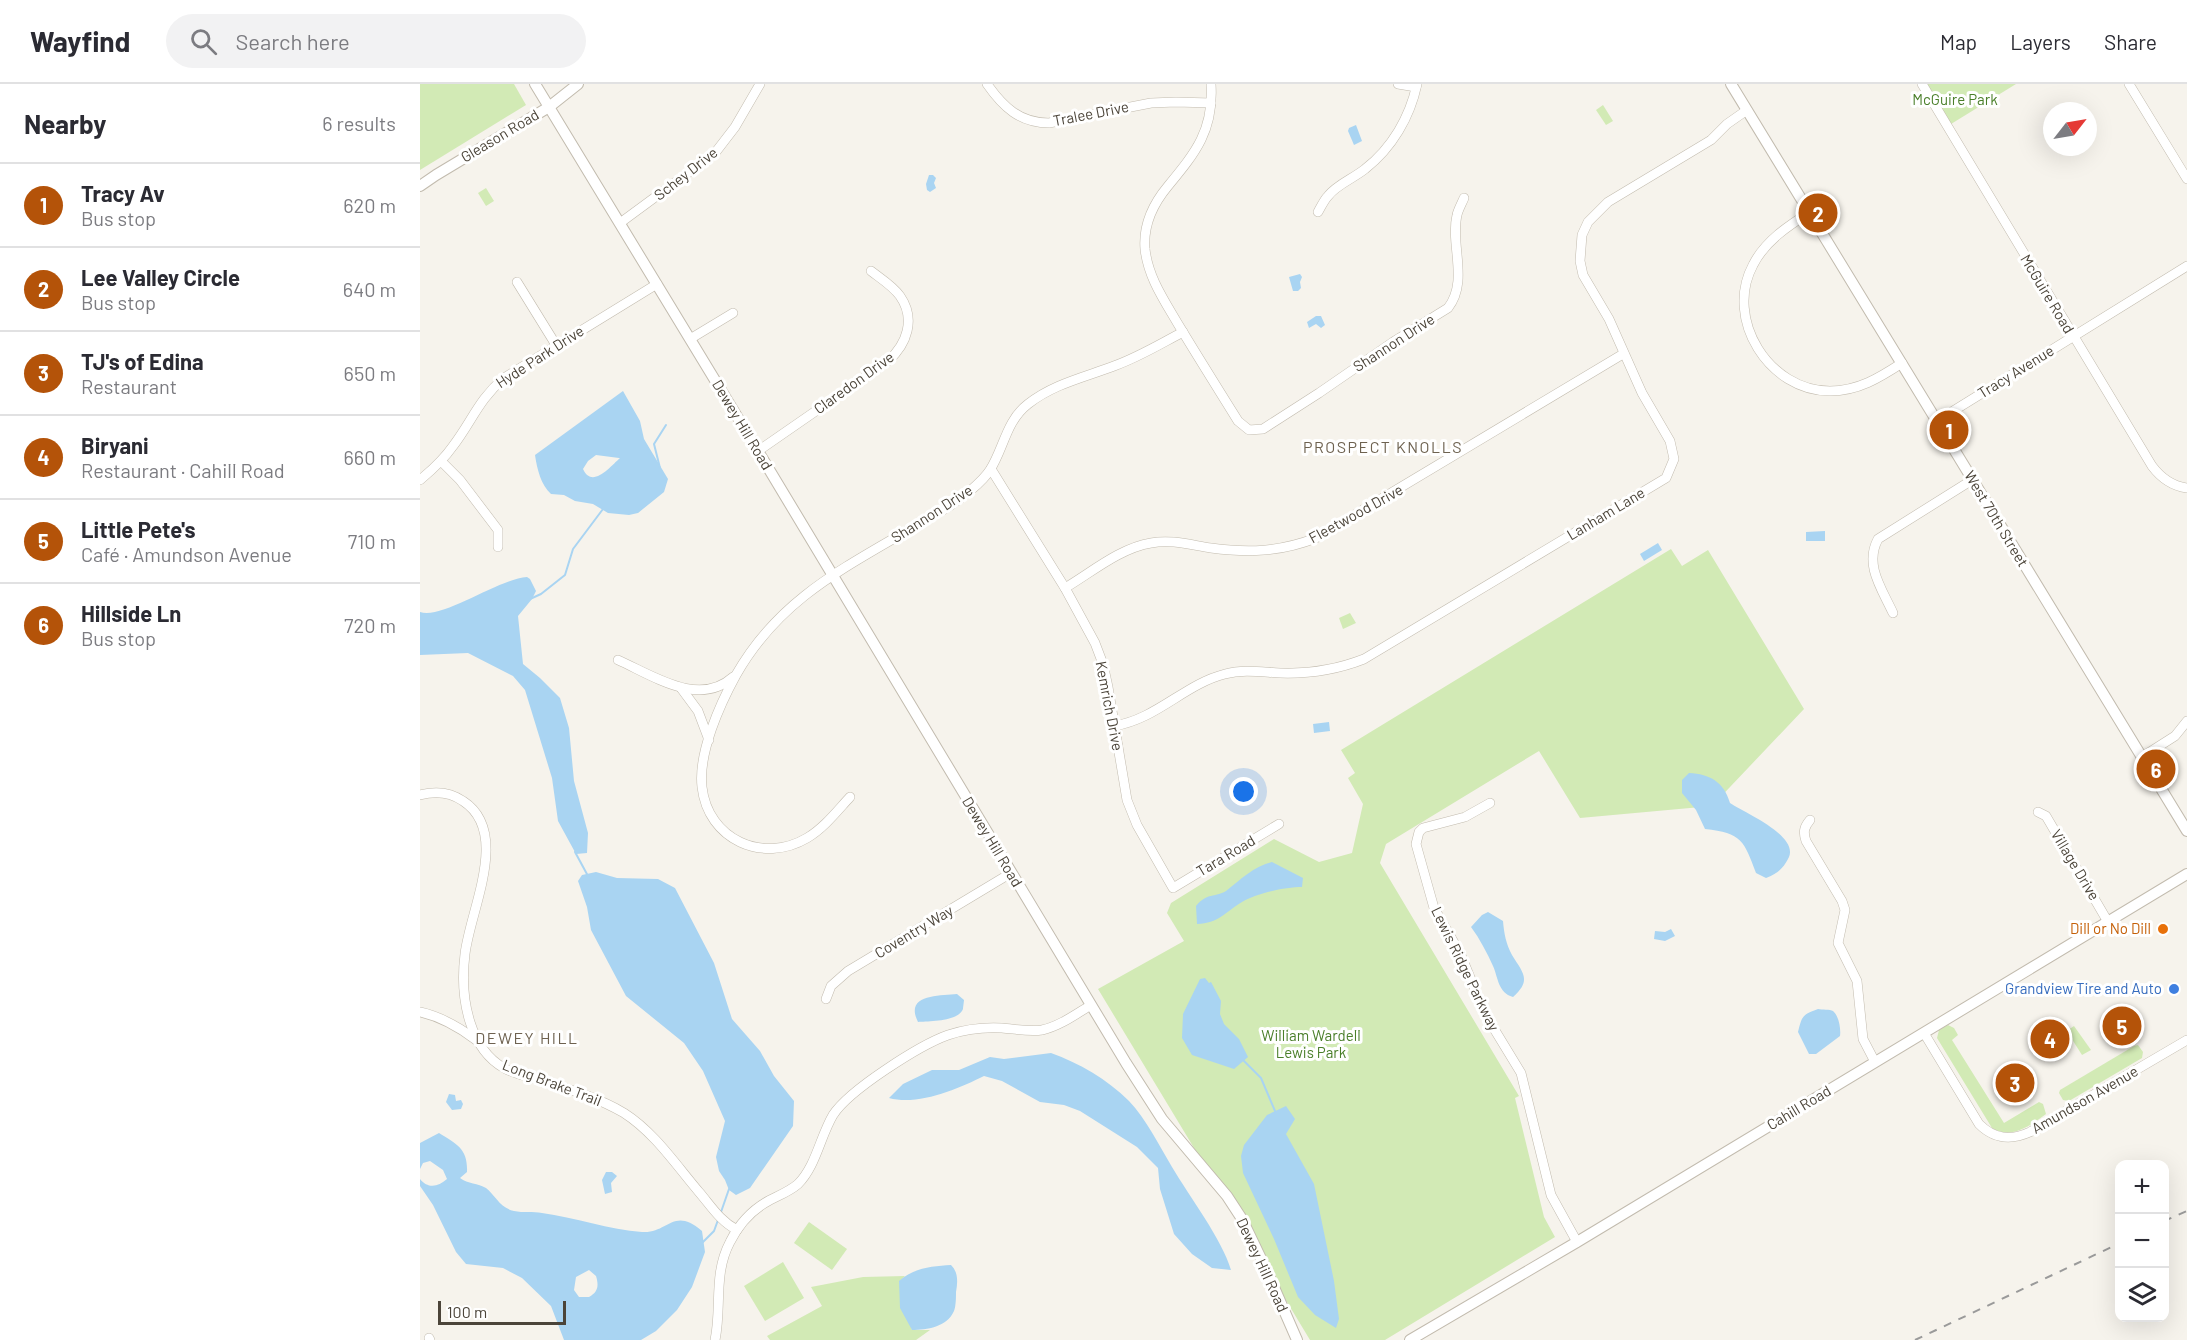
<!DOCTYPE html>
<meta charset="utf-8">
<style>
body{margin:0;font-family:Barlow,sans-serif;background:#f2f2f3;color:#2b2b33}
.controls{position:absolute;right:18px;bottom:18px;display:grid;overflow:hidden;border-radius:12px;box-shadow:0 6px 24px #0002}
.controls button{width:54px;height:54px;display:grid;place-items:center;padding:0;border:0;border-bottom:2px solid #e1e1e2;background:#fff;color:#2b2b33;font:30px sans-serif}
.compass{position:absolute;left:1623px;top:18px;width:54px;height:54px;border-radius:50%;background:#fff;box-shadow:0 6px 24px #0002;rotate:59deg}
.scale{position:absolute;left:18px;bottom:15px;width:128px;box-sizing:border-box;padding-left:6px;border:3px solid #4b4439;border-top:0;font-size:16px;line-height:21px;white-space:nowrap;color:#4b4439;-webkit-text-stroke:4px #fff;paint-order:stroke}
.you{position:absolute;left:824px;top:708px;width:21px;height:21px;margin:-15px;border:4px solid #fff;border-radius:50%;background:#1a73e8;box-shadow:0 0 0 9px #1a73e833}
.badge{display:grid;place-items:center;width:39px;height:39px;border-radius:50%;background:#b45309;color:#fff;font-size:20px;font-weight:700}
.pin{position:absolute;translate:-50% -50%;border:3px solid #fff;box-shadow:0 2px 6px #0006}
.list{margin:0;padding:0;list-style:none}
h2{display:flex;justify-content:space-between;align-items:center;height:78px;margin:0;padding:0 24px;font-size:26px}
h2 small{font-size:20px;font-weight:400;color:#7c7c81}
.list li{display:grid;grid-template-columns:39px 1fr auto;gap:18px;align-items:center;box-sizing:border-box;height:84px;padding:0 24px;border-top:2px solid #e1e1e2}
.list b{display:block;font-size:22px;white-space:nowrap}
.list p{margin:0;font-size:20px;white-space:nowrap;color:#7c7c81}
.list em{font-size:20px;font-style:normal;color:#7c7c81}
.icon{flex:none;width:33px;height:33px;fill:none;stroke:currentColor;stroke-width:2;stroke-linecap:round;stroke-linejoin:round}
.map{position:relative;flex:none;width:1767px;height:1256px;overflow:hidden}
header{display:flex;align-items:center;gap:36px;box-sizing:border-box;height:84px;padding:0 30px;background:#fff;border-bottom:2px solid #e1e1e2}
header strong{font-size:28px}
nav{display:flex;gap:33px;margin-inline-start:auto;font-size:21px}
.search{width:420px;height:54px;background:#f2f2f3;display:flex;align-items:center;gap:15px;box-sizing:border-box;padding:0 21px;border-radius:33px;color:#7c7c81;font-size:22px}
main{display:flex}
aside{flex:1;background:#fff}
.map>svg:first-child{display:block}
</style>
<header>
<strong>Wayfind</strong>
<div class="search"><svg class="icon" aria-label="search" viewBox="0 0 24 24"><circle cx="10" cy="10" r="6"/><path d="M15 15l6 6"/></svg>Search here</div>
<nav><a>Map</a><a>Layers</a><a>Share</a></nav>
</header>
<main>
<aside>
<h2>Nearby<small>6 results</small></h2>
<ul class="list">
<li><span class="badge">1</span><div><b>Tracy Av</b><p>Bus stop</p></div><em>620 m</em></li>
<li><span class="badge">2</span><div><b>Lee Valley Circle</b><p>Bus stop</p></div><em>640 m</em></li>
<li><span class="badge">3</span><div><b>TJ's of Edina</b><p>Restaurant</p></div><em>650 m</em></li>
<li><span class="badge">4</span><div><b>Biryani</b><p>Restaurant · Cahill Road</p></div><em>660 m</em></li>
<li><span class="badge">5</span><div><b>Little Pete's</b><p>Café · Amundson Avenue</p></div><em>710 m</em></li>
<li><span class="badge">6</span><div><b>Hillside Ln</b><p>Bus stop</p></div><em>720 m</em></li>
</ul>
</aside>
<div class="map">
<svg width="1767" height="1256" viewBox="0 0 1767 1256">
<rect width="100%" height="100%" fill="#f6f3ec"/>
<g fill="#d2eab5">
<path d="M0 0H94L106 21 0 86Z"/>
<path d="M1507 0H1596L1531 40Z"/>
<path d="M1183 21 1193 37 1186 41 1176 26Z"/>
<path d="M66 104 74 117 66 122 58 109Z"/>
<path d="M1251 465 1262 482 1288 466 1384 625 1292 722 1160 734 1119 667 966 760 960 779 1099 1012 1095 1014 1124 1133 1135 1153 965 1256H890L678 905 764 857 747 829 751 819 854 755 899 778 932 769 943 720 928 694 935 689 921 666Z"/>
<path d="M930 529 936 539 923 545 919 534Z"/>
<path d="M1528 941 1534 944 1538 951 1532 956 1584 1039 1619 1018 1623 1020 1626 1030C1610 1042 1591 1056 1572 1044L1517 954 1519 946Z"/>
<path d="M1654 942 1671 966 1662 971 1648 949V946Z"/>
<path d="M1718 961 1723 968 1722 974 1649 1017 1643 1016 1639 1009 1640 1006 1714 962Z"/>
<path d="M389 1138 427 1165 412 1186 374 1159Z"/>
<path d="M363 1178 384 1214 345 1237 324 1202Z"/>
<path d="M485 1192 479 1198 492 1246H510L496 1256H350L347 1252 402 1222 391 1203 443 1193Z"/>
</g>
<g fill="#a9d4f2" fill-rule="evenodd">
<path d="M936 41 942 57 934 61 928 47 929 44Z"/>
<path d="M509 91H513L516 94 514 99 516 104 510 108 507 106 506 100Z"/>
<path d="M880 190 882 193 880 198 881 204 878 207H873L869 193Z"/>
<path d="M896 232H901L905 241 901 244 896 240 889 244 887 238Z"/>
<path d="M203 307 220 337 224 355 248 395 244 408 218 429 209 431 188 429 173 420 155 417 144 411 131 410C121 401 117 385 115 371ZM176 371 199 374H200C190 383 172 405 163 385L168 377Z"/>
<path d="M1405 447V457H1386V448Z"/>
<path d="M1238 459 1242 466 1224 477 1220 470Z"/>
<path d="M107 493 110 495 116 507 112 515 98 532 103 580 120 594 140 614 149 644 154 697 168 749 167 769 156 770 138 737 132 694 105 606 93 592 48 569 0 571V528C22 536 78 495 107 493Z"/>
<path d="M909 638 910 647 894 649 893 640Z"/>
<path d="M1269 689C1290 690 1304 698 1310 719 1325 729 1378 751 1369 773 1363 785 1358 789 1346 794L1336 789C1324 757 1322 749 1285 745L1276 726 1262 709V696Z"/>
<path d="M852 778 883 794 882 803C865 803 837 809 822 818 804 829 799 839 777 840L776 822C788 808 794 814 806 807 820 796 834 782 852 778Z"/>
<path d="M176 788 197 794 238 795 255 804 294 879 312 935 340 967 354 992 374 1017 373 1042 330 1104 316 1111 309 1106 305 1096 299 1087 296 1073 305 1037 283 987 264 959 206 912 171 846 167 823 158 797 162 791Z"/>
<path d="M1068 828 1083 837C1084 849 1086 860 1092 871 1103 889 1112 896 1093 913 1078 909 1078 893 1073 882 1067 869 1060 855 1051 843L1062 831Z"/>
<path d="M1251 845 1255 852 1245 857 1234 855 1235 847 1245 848Z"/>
<path d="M785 894 789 899 791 898 801 917 800 930 804 940 819 955 828 973 814 985 772 971 762 954 763 930 780 895Z"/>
<path d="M537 910 544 916C544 917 543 924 543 925 538 938 508 937 498 938 484 910 519 912 537 910Z"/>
<path d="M1398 925C1402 926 1410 925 1413 927 1419 932 1421 945 1420 952L1396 970H1389L1378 948C1382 932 1382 931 1398 925Z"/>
<path d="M631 969C659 979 687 995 709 1017 726 1035 739 1061 752 1083 769 1112 802 1155 811 1186L792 1184 772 1170 754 1150 740 1105 738 1084 717 1063 660 1027 644 1021 620 1018 582 997 564 992C538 1005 498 1022 469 1014L483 1000 512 986H539L570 973 584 975Z"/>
<path d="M29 1010 35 1011 36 1017 41 1016 43 1020 41 1025 32 1026 26 1018Z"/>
<path d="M866 1022 875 1035 866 1050 894 1100 914 1197 919 1235 916 1244 895 1231 878 1213 854 1155 823 1089 821 1072 824 1061 847 1031Z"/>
<path d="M19 1049C37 1060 48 1065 47 1088L40 1094C48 1100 58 1099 66 1104 75 1111 80 1124 94 1127 103 1129 113 1127 122 1129 154 1133 190 1146 222 1148 248 1150 253 1122 282 1147L285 1168 272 1203 257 1226 236 1247 221 1256H144L131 1222 102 1194 83 1184 46 1180 36 1168 13 1121 0 1102V1095C8 1105 18 1103 27 1095L23 1086 10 1077 3 1079 0 1085V1059ZM169 1186 176 1192C179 1202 178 1208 169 1213H159L154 1206 156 1193Z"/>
<path d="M186 1088H192L197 1092 191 1099 192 1108 185 1110 182 1096Z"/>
<path d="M531 1181C538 1188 538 1197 536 1208 536 1213 536 1222 534 1227 527 1243 507 1246 492 1246L480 1224 479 1197C493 1184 513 1182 531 1181Z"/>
</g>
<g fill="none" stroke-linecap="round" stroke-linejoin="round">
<g stroke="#a9d4f2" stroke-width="2">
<path d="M240 384 234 360 246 341"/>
<path d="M110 515 121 510 145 491 153 465 183 425"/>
<path d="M155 768 168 792"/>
<path d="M824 977 841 994 855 1027"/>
<path d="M301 1128 309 1105"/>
<path d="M283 1158 294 1147 298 1136"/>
</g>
<g stroke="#c2bbae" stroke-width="10">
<g id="minor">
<path d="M567 0C583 23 600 39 629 39L731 19 756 18 791 19"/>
<path d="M791 0C794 46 776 68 748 102 733 120 723 141 725 165 728 193 744 216 758 240 778 273 798 305 818 337L829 346 843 345 899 309 973 258 1028 224C1049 197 1030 161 1037 131 1038 126 1042 119 1044 114"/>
<path d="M978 0 996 3"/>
<path d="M1502 0 1732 382C1741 394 1752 402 1767 404"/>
<path d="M1709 0 1767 95"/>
<path d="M898 128C901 123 904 116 908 112 916 101 934 94 945 85 972 64 990 33 997 0"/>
<path d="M1390 128C1368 142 1345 157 1333 181 1304 235 1349 307 1410 307 1438 307 1459 294 1482 279"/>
<path d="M200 139 295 69 315 43 340 0"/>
<path d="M97 198 136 261"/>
<path d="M270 255 313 229"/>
<path d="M1517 337 1767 182"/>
<path d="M338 367 468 277C487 260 496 235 480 212 473 202 460 194 451 187"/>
<path d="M21 377 40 396 78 446V463"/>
<path d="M571 385 645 504 675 559 683 580 688 603 707 716 717 741 753 804 859 740"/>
<path d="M0 396C12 386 24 375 33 362 52 337 59 315 84 294L237 200"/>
<path d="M645 504C672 488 700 464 731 459 751 455 771 461 791 464 828 469 860 468 896 454L1203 270"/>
<path d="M1473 529C1462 505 1444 481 1458 455L1552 396"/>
<path d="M198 576C232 591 279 624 313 593"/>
<path d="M261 604 278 627 289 656"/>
<path d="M694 642C737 635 765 600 805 590 823 585 841 588 860 589 890 590 916 586 944 575L1246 394 1254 375 1250 357 1222 309 1189 235 1163 191 1160 177 1162 151 1168 138 1188 118 1291 56 1307 40 1327 26"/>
<path d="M1722 673 1755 652 1767 637"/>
<path d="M0 711C15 707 30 708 43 717 91 748 50 826 45 870 42 894 43 916 50 938 56 957 66 974 84 984 94 990 108 992 119 996 148 1005 177 1013 204 1029 234 1048 256 1081 279 1108 291 1122 300 1137 317 1146"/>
<path d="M430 713C417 727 404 744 387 754 343 780 288 756 282 703 278 669 300 620 316 591 358 517 420 486 490 445 511 433 533 422 551 406 558 400 565 394 570 386 584 364 586 337 608 320 633 300 665 293 694 282 719 273 740 260 763 248"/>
<path d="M1070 719 1045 733 1003 744 999 748 996 760 1014 824 1040 869 1065 930 1101 989 1131 1111 1157 1158"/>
<path d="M1618 728 1626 732 1688 838"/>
<path d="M1390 736C1384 743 1383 748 1386 757L1422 817 1425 826 1418 859 1437 897 1443 955 1455 978"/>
<path d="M406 915 411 902 428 887 591 789"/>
<path d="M0 928C22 933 39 943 56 956"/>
<path d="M1504 949 1559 1040C1574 1055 1590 1057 1610 1048L1767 956"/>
<path d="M9 1254 10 1256"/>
<path d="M295 1256C302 1223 293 1190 310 1158 319 1140 333 1125 350 1116 360 1111 370 1107 378 1100 396 1082 400 1053 413 1031 429 1006 500 961 528 951 546 945 563 943 582 944 595 945 609 948 622 946 640 942 656 930 671 921"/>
</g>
</g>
<g stroke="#c2bbae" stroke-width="12">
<g id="tertiary">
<path d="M115 0 338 367 706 979 742 1035 807 1112 822 1135 846 1185 877 1256"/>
<path d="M1311 0 1767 747"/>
<path d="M0 102 16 91 129 23 158 0"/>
<path d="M990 1256 1157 1158 1767 790"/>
</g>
</g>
<use href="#minor" stroke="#fff" stroke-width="9"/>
<use href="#tertiary" stroke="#fff" stroke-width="10"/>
<g stroke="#9a9a9a" stroke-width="2" stroke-dasharray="8 8" stroke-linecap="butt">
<path d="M1744 1137 1767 1127"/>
<path d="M1495 1256 1700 1159"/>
</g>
</g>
<circle fill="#e8710a" stroke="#fff" stroke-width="2" cx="1743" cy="845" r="6"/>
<circle fill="#3f7fe0" stroke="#fff" stroke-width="2" cx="1754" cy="905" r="6"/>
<g text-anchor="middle" stroke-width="6" stroke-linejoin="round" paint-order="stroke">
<g font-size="15" fill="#4a7f2a" stroke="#fff">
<text x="1535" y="21">McGuire Park</text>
<text x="891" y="957">William Wardell<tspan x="891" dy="17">Lewis Park</tspan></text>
</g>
<g font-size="15" fill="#4b4439" stroke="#fff">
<text transform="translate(671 30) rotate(-11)" y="5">Tralee Drive</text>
<text transform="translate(80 52) rotate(-31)" y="5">Gleason Road</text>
<text transform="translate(266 90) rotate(-38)" y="5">Schey Drive</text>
<text transform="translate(1627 210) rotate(59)" y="5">McGuire Road</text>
<text transform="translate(974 259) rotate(-33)" y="5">Shannon Drive</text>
<text transform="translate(120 273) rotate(-33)" y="5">Hyde Park Drive</text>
<text transform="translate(1596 288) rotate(-32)" y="5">Tracy Avenue</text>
<text transform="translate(434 299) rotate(-36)" y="5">Claredon Drive</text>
<text transform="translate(322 341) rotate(59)" y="5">Dewey Hill Road</text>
<text transform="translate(512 430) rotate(-33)" y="5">Shannon Drive</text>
<text transform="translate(936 430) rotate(-29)" y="5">Fleetwood Drive</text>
<text transform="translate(1186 430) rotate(-31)" y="5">Lanham Lane</text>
<text transform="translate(1576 435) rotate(59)" y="5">West 70th Street</text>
<text transform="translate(689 622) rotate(79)" y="5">Kemrich Drive</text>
<text transform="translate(572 758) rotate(59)" y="5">Dewey Hill Road</text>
<text transform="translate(806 772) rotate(-31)" y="5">Tara Road</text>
<text transform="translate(1655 781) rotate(59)" y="5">Village Drive</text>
<text transform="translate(494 848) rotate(-31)" y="5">Coventry Way</text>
<text transform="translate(1045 885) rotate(64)" y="5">Lewis Ridge Parkway</text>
<text transform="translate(132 999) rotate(21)" y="5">Long Brake Trail</text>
<text transform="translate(1665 1016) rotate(-30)" y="5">Amundson Avenue</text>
<text transform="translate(1379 1024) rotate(-31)" y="5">Cahill Road</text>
<text transform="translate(842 1181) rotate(65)" y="5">Dewey Hill Road</text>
</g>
<g font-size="15" fill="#c56008" stroke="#fff" text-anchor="end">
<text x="1731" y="850">Dill or No Dill</text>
</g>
<g font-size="15" fill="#366cbe" stroke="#fff" text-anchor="end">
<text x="1742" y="910">Grandview Tire and Auto</text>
</g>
<g font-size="16" letter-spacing="1.5" fill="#6e6250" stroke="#fff">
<text x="963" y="369">PROSPECT KNOLLS</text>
<text x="107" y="960">DEWEY HILL</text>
</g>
</g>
</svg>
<div class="controls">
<button>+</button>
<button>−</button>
<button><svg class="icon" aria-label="layers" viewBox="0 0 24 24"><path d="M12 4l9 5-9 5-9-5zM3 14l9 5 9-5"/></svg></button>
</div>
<svg class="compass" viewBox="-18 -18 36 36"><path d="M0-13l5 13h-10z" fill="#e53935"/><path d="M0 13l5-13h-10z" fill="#7c7c81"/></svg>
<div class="scale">100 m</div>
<div class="you"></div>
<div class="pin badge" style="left:1529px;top:346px">1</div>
<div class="pin badge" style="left:1398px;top:129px">2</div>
<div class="pin badge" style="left:1595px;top:999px">3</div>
<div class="pin badge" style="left:1630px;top:955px">4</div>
<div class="pin badge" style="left:1702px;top:942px">5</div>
<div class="pin badge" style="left:1736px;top:685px">6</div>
</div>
</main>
